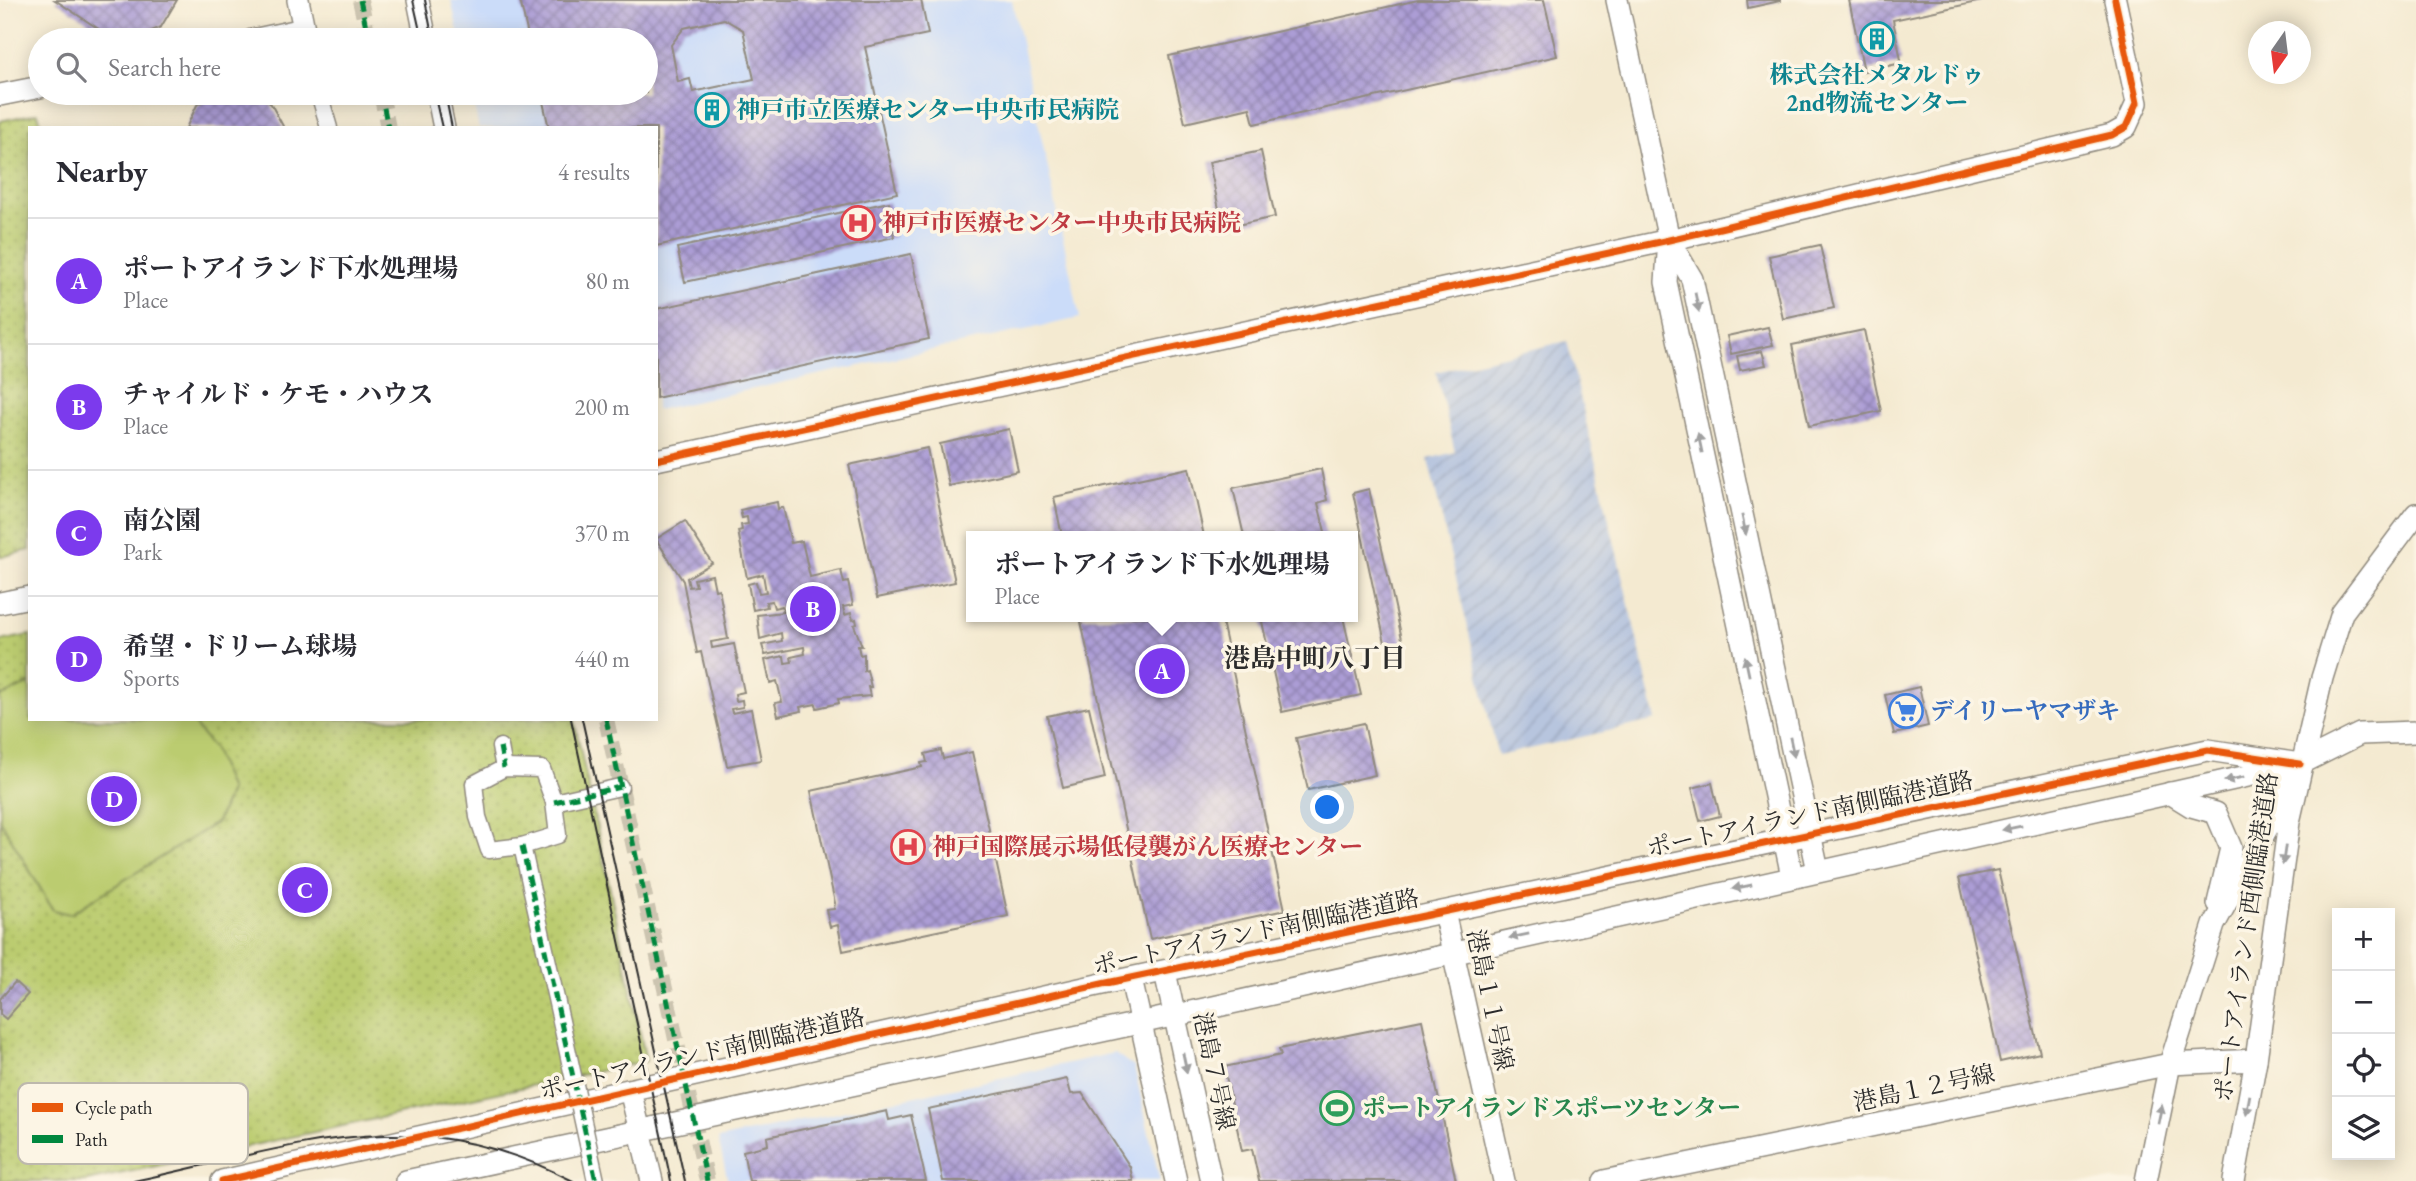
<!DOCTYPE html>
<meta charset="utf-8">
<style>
body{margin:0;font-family:"EB Garamond","Noto Serif JP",serif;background:#f2f2f3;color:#2b2b33}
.controls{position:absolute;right:21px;bottom:21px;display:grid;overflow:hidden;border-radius:0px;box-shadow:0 4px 18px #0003}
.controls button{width:63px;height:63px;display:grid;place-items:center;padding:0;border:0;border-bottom:2px solid #e1e1e2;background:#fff;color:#2b2b33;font:35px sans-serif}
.compass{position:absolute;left:2248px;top:21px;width:63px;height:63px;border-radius:50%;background:#fff;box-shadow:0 4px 18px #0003;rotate:194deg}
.you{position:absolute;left:1328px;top:808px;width:24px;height:24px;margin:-18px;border:5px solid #fff;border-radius:50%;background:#1a73e8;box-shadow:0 0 0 10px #1a73e833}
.badge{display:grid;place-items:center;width:46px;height:46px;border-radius:50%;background:#7c3aed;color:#fff;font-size:23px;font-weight:700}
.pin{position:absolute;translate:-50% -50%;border:4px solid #fff;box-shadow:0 2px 7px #0006}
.popup{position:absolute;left:966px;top:531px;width:392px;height:91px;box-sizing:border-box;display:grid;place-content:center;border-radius:0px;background:#fff;filter:drop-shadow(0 2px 5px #0005);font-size:23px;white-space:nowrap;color:#7c7c81}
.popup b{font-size:26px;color:#2b2b33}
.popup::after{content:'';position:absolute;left:50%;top:100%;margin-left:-14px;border:14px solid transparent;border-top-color:#fff}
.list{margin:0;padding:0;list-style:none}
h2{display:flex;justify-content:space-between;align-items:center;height:91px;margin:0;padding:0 28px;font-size:30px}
h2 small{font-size:23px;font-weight:400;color:#7c7c81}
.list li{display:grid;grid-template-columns:46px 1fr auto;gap:21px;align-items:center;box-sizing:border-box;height:126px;padding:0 28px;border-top:2px solid #e1e1e2}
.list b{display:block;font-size:26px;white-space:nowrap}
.list p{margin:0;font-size:23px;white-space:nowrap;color:#7c7c81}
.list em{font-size:23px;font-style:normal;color:#7c7c81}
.icon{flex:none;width:38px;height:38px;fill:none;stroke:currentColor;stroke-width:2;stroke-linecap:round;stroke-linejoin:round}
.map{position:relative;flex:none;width:2416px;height:1181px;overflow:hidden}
.search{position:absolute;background:#fff;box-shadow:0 4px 18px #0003;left:28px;top:28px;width:630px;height:77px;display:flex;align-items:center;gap:18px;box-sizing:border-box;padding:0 24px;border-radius:38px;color:#7c7c81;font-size:26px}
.panel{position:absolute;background:#fff;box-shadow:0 4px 18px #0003;left:28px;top:126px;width:630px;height:595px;border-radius:0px}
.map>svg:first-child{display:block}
</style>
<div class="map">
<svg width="2416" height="1181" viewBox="0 0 2416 1181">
<defs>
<pattern id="industrial-furrows" width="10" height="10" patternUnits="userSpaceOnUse" patternTransform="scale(1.75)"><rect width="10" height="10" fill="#b7c5de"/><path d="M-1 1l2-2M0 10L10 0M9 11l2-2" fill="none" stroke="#9ea9bf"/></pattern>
<pattern id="grass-dots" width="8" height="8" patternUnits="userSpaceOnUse" patternTransform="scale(1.75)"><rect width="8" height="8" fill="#bbcc6f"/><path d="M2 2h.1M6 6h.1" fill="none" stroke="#a1af60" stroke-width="1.8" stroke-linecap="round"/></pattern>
<pattern id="building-cross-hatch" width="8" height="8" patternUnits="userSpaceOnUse" patternTransform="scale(1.75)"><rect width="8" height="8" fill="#ac9dd5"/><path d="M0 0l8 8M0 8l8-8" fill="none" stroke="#8c80ad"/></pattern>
</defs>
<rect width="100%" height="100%" fill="#fcf5e5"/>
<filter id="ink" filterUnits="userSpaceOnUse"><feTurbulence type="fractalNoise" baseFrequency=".0143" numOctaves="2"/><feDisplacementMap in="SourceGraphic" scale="14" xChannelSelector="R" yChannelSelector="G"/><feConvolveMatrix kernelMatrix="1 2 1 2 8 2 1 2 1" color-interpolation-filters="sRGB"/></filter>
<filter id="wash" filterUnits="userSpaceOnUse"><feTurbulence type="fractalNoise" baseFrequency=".00686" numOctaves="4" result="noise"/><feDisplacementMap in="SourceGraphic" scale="28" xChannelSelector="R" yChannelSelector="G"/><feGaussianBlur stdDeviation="1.57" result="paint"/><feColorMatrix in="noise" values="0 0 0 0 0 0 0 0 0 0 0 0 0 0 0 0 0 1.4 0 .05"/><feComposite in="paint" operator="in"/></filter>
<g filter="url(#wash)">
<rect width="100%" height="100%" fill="#f4ead1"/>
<g fill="#cbdcf9">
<path d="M451 0H1012L1080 318 656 410V128H479L471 93H646V40H460Z"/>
<path d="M1115 1053 1134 1067 1160 1181H728L718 1139Z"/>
</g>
<path fill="url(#industrial-furrows)" d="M1567 341 1656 720 1498 756 1428 459 1455 452 1436 372Z"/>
<g fill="url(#grass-dots)" stroke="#737c4d" stroke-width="2">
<path d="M38 113 42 128H30V550L0 557V121Z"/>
<path d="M30 635V719H574L646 1061 86 1181H0V641Z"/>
</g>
<path fill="#bbcc6f" stroke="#737c4d" stroke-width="2" d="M30 683V719H190L214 750 230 791 217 822 70 914 53 910 0 820V697Z"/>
<g id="blocks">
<g fill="url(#building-cross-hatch)" fill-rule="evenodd">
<path d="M55 0H177L161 27 138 37H111Z"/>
<path d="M520 0H921L928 34 865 47 897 193 656 246V128H549L541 93H646V40H529ZM724 19 743 30 754 79 693 92 690 79 678 82 671 45 684 28Z"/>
<path d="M1418 0H1544L1557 56 1254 124 1250 108 1185 123 1169 56Z"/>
<path d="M1747 0H1780V1L1748 8Z"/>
<path d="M1849 0H1981L1982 1 1893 20 1901 60 1897 64 1864 71Z"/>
<path d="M218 93 257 94 271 104 284 128H186L197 105Z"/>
<path d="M1261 151 1275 217 1223 228 1209 162Z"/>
<path d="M889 202 894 237 685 282 677 248Z"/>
<path d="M1820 245 1834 308 1783 319 1769 256Z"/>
<path d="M911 254 929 339 656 398V309Z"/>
<path d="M1768 327 1773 345 1731 354 1727 336Z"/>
<path d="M1864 330 1881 411 1809 426 1792 345Z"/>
<path d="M1762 351 1766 365 1740 370 1737 356Z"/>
<path d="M1009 429 1018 471 949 486 940 444Z"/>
<path d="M927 448 955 582 877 598 849 465Z"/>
<path d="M1189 468 1204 536H1062L1054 497Z"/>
<path d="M1321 469 1327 500 1318 503 1326 536H1244L1233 488Z"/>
<path d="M1369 489 1404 648 1387 652 1353 493Z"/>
<path d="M777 502 778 509 783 507 791 543 802 541 810 577 841 570 844 583 848 582 853 605 843 607 845 615 851 613 853 620 856 619 857 624 854 625 862 646H858L860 655 864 654V671L867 670 871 687H868L870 696 838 699 839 703 817 708 816 704 800 707 801 711 778 716 775 703 782 702 777 681 770 683 765 660 784 656 785 663 792 662 791 657 805 654 804 647 765 655 762 645 782 641 781 633 760 639 757 615 784 612 782 606 774 608 772 601 766 602 767 607 753 610 748 584 756 582 759 593 766 592 763 574 747 578 738 531 742 530 741 525 748 524 747 517 742 518 740 510Z"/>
<path d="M685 521 712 563 687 578 689 587 696 586 694 579 712 575 715 590 719 589 728 639 711 642 712 648 734 644 744 692 735 694 736 701 742 700 743 707 731 709 732 713 751 709 761 760 727 766 701 652 697 653 683 581 656 539Z"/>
<path d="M1080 617H1221L1285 910 1150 939Z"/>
<path d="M1261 617H1343L1361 695 1282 712Z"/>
<path d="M1919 687 1928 726 1894 734 1885 695Z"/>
<path d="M1089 707 1105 778 1063 788 1047 716Z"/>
<path d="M1364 723 1375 775 1308 790 1296 738Z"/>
<path d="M941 750 943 759 972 752 1008 916 843 951 838 925 830 927 826 910 834 909 835 903 811 791 922 767 921 763 927 762 925 754Z"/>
<path d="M1712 783 1720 816 1700 821 1692 788Z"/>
<path d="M1998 870 2040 1053 2000 1062 1959 878Z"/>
<path d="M15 982 28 994 6 1019 0 1014V999Z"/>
<path d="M1422 1020 1456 1181H1259L1252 1149 1242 1151 1224 1067 1281 1055 1279 1049Z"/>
<path d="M1067 1079 1071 1094 1082 1093 1130 1167 1133 1181H943L928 1109Z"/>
<path d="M887 1111 889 1120 911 1115 926 1181H749L743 1151 768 1145 767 1137Z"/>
</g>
</g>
</g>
<g filter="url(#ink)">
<use href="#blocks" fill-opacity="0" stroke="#908a7e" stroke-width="2"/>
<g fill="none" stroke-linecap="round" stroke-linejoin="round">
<g stroke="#ccc4b0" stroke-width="16" stroke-dasharray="16 8" stroke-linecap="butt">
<path d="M360 0 369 40"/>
<path d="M381 93 388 128"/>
<path d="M606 719 707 1181"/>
</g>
<g stroke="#908a7e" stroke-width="19">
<g id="street">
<path d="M319 93 329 128"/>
<path d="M500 747 504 768"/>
<path d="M504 768 542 769 554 802 558 835 522 846 489 850 478 817 474 784Z"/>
<path d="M554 802 620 787"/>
<path d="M522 846 565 1039"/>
</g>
</g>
<g stroke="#908a7e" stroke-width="24">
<g id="secondary">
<path d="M418 0 426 40"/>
<path d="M1617 0 1669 240 1666 282 1792 876"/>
<path d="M252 40 304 29 298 0"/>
<path d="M437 93 444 128"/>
<path d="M0 95 40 87"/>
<path d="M1669 240 1692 279 1818 871"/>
<path d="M656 460 1669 240 2112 135 2126 127 2137 103 2115 0"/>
<path d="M0 603 30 597"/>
<path d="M2170 793 2191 806 2216 813 2231 848 2218 903"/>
<path d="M1444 912 1504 1181"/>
<path d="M1165 972 1211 1181"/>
<path d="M1131 979 1176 1181"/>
<path d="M630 1090 652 1181"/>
<path d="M222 1181 1102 984 2208 750 2300 764"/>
<path d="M406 1181 1209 1008 2288 767"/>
<path d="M1604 1181 2170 1064 2256 1060"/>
<path d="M2146 1181 2170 1064 2214 925 2269 825 2287 776 2300 764 2360 734 2416 732"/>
<path d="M2234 1181 2256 1060 2289 822 2322 678 2342 613 2416 514"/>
</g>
</g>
<use href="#street" stroke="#fff" stroke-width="16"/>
<use href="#secondary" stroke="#fff" stroke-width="21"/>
<g stroke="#2b2b2b" stroke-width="2">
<path d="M413 0 422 40"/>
<path d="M425 0 433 40"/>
<path d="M434 93 442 128"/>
<path d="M445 93 452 128"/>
<path d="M571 719 671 1181"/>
<path d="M582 719 685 1181"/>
<path d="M134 1181C299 1146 412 1098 573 1181"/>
</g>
<g stroke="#908a7e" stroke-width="19" stroke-linecap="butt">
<path id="street-bridge" d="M565 1039 596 1181"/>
</g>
<use href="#street-bridge" stroke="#fff" stroke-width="16"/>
<g stroke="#00873e" stroke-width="5" stroke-dasharray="10 5" stroke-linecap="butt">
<path d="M360 0 369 40"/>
<path d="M381 93 388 128"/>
<path d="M606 719 707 1181"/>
<path d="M500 747 504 768"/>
<path d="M554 802 620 787"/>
<path d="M522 846 596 1181"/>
</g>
<g stroke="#fcf5e5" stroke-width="11">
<g id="cycleway">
<path d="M656 460 1669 240 2112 135 2126 127 2137 103 2115 0"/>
<path d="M222 1181 1102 984 2208 750 2300 764"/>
</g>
</g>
<use href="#cycleway" stroke="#e8590c" stroke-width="7"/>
</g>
<defs><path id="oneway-solid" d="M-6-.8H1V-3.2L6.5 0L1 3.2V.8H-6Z" transform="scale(1.75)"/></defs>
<g fill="#a0a0a0">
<use href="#oneway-solid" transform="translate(1697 302) rotate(78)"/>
<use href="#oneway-solid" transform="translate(1700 443) rotate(-102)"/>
<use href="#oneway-solid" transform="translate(1744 525) rotate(78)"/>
<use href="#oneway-solid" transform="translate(1747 666) rotate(-102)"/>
<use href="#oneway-solid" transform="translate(1792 747) rotate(78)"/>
<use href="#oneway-solid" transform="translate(2234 779) rotate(168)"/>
<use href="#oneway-solid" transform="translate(2012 828) rotate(168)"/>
<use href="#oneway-solid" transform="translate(2284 855) rotate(98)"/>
<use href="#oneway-solid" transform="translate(1742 887) rotate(168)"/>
<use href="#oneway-solid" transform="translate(1519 936) rotate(168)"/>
<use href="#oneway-solid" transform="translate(1185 1063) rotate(78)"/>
<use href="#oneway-solid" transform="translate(2248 1105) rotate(100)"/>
<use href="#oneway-solid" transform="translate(2160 1114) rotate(-78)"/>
</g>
</g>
<defs>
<g id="building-ring" transform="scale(1.75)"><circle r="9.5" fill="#fcf5e5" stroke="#0f9aa8" stroke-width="1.5"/><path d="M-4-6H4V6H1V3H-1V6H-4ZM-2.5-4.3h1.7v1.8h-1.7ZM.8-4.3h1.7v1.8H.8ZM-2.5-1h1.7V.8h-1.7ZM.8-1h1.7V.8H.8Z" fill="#0f9aa8"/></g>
<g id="hospital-ring" transform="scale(1.75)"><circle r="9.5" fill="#fcf5e5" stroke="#e0444e" stroke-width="1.5"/><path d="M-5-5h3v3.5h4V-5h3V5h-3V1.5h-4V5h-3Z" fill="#e0444e"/></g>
<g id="supermarket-ring" transform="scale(1.75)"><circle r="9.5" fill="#fcf5e5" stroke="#3f7fe0" stroke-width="1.5"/><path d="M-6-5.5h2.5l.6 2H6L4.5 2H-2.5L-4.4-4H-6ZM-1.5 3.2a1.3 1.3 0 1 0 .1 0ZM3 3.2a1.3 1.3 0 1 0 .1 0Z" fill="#3f7fe0"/></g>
<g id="stadium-ring" transform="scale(1.75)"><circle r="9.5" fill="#fcf5e5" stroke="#2e9e5b" stroke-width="1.5"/><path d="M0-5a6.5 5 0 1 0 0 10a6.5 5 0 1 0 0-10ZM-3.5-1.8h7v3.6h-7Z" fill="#2e9e5b"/></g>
</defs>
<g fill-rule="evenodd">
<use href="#building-ring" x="1877" y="39"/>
<use href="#building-ring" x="712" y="110"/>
<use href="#hospital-ring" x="858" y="223"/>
<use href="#supermarket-ring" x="1906" y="711"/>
<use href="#hospital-ring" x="908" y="847"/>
<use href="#stadium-ring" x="1337" y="1108"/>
</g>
<g text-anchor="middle" stroke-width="7" stroke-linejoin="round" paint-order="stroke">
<g font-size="24" font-weight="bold" fill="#0d838f" stroke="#fcf5e5">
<text x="1877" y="83">株式会社メタルドゥ<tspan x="1877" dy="28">2nd物流センター</tspan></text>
<text x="736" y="118" text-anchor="start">神戸市立医療センター中央市民病院</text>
</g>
<g font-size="24" font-weight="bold" fill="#be3a42" stroke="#fcf5e5" text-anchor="start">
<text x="882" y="231">神戸市医療センター中央市民病院</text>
<text x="932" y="855">神戸国際展示場低侵襲がん医療センター</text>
</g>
<g font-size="24" font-weight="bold" fill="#366cbe" stroke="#fcf5e5" text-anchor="start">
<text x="1930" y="719">デイリーヤマザキ</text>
</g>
<g font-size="24" fill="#2b2b2b" stroke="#fcf5e5">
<text transform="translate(1810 814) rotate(-12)" y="8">ポートアイランド南側臨港道路</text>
<text transform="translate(1256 932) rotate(-12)" y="8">ポートアイランド南側臨港道路</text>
<text transform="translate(2246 937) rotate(-82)" y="8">ポートアイランド西側臨港道路</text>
<text transform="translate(1490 1000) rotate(78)" y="8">港島１１号線</text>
<text transform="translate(702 1054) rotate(-13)" y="8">ポートアイランド南側臨港道路</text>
<text transform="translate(1214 1071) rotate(78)" y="8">港島７号線</text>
<text transform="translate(1924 1088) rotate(-12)" y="8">港島１２号線</text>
</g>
<g font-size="24" font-weight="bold" fill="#27864d" stroke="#fcf5e5" text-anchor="start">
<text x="1362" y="1116">ポートアイランドスポーツセンター</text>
</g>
<g font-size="26" font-weight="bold" fill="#2b2b2b" stroke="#fcf5e5">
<text x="1315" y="667">港島中町八丁目</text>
</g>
</g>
<rect x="18" y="1083" width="230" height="81" rx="10" fill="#fcf5e5" stroke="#bdb8ad" stroke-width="2"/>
<rect x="32" y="1103" width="31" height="9" fill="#e8590c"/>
<rect x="32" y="1135" width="31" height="8" fill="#00873e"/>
<g font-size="19" fill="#2b2b2b">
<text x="75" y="1114">Cycle path</text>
<text x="75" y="1146">Path</text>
</g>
</svg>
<div class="controls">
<button>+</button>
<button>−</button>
<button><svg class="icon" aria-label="locate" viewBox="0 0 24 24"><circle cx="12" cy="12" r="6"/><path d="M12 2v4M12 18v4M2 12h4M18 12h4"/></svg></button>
<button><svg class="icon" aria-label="layers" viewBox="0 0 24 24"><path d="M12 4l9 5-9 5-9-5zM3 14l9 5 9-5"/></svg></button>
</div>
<svg class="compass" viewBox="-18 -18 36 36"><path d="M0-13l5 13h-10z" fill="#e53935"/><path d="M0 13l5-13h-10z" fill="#7c7c81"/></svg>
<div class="you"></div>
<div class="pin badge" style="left:1162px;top:671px">A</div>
<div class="popup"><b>ポートアイランド下水処理場</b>Place</div>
<div class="pin badge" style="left:813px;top:609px">B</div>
<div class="pin badge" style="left:305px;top:890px">C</div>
<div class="pin badge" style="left:114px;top:799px">D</div>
<div class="search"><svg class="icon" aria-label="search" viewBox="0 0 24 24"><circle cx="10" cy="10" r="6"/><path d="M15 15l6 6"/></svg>Search here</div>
<section class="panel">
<h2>Nearby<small>4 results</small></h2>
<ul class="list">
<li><span class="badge">A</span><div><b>ポートアイランド下水処理場</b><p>Place</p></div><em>80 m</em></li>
<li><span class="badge">B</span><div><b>チャイルド・ケモ・ハウス</b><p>Place</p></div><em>200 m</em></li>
<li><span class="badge">C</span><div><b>南公園</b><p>Park</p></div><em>370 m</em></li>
<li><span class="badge">D</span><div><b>希望・ドリーム球場</b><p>Sports</p></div><em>440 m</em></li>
</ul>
</section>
</div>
